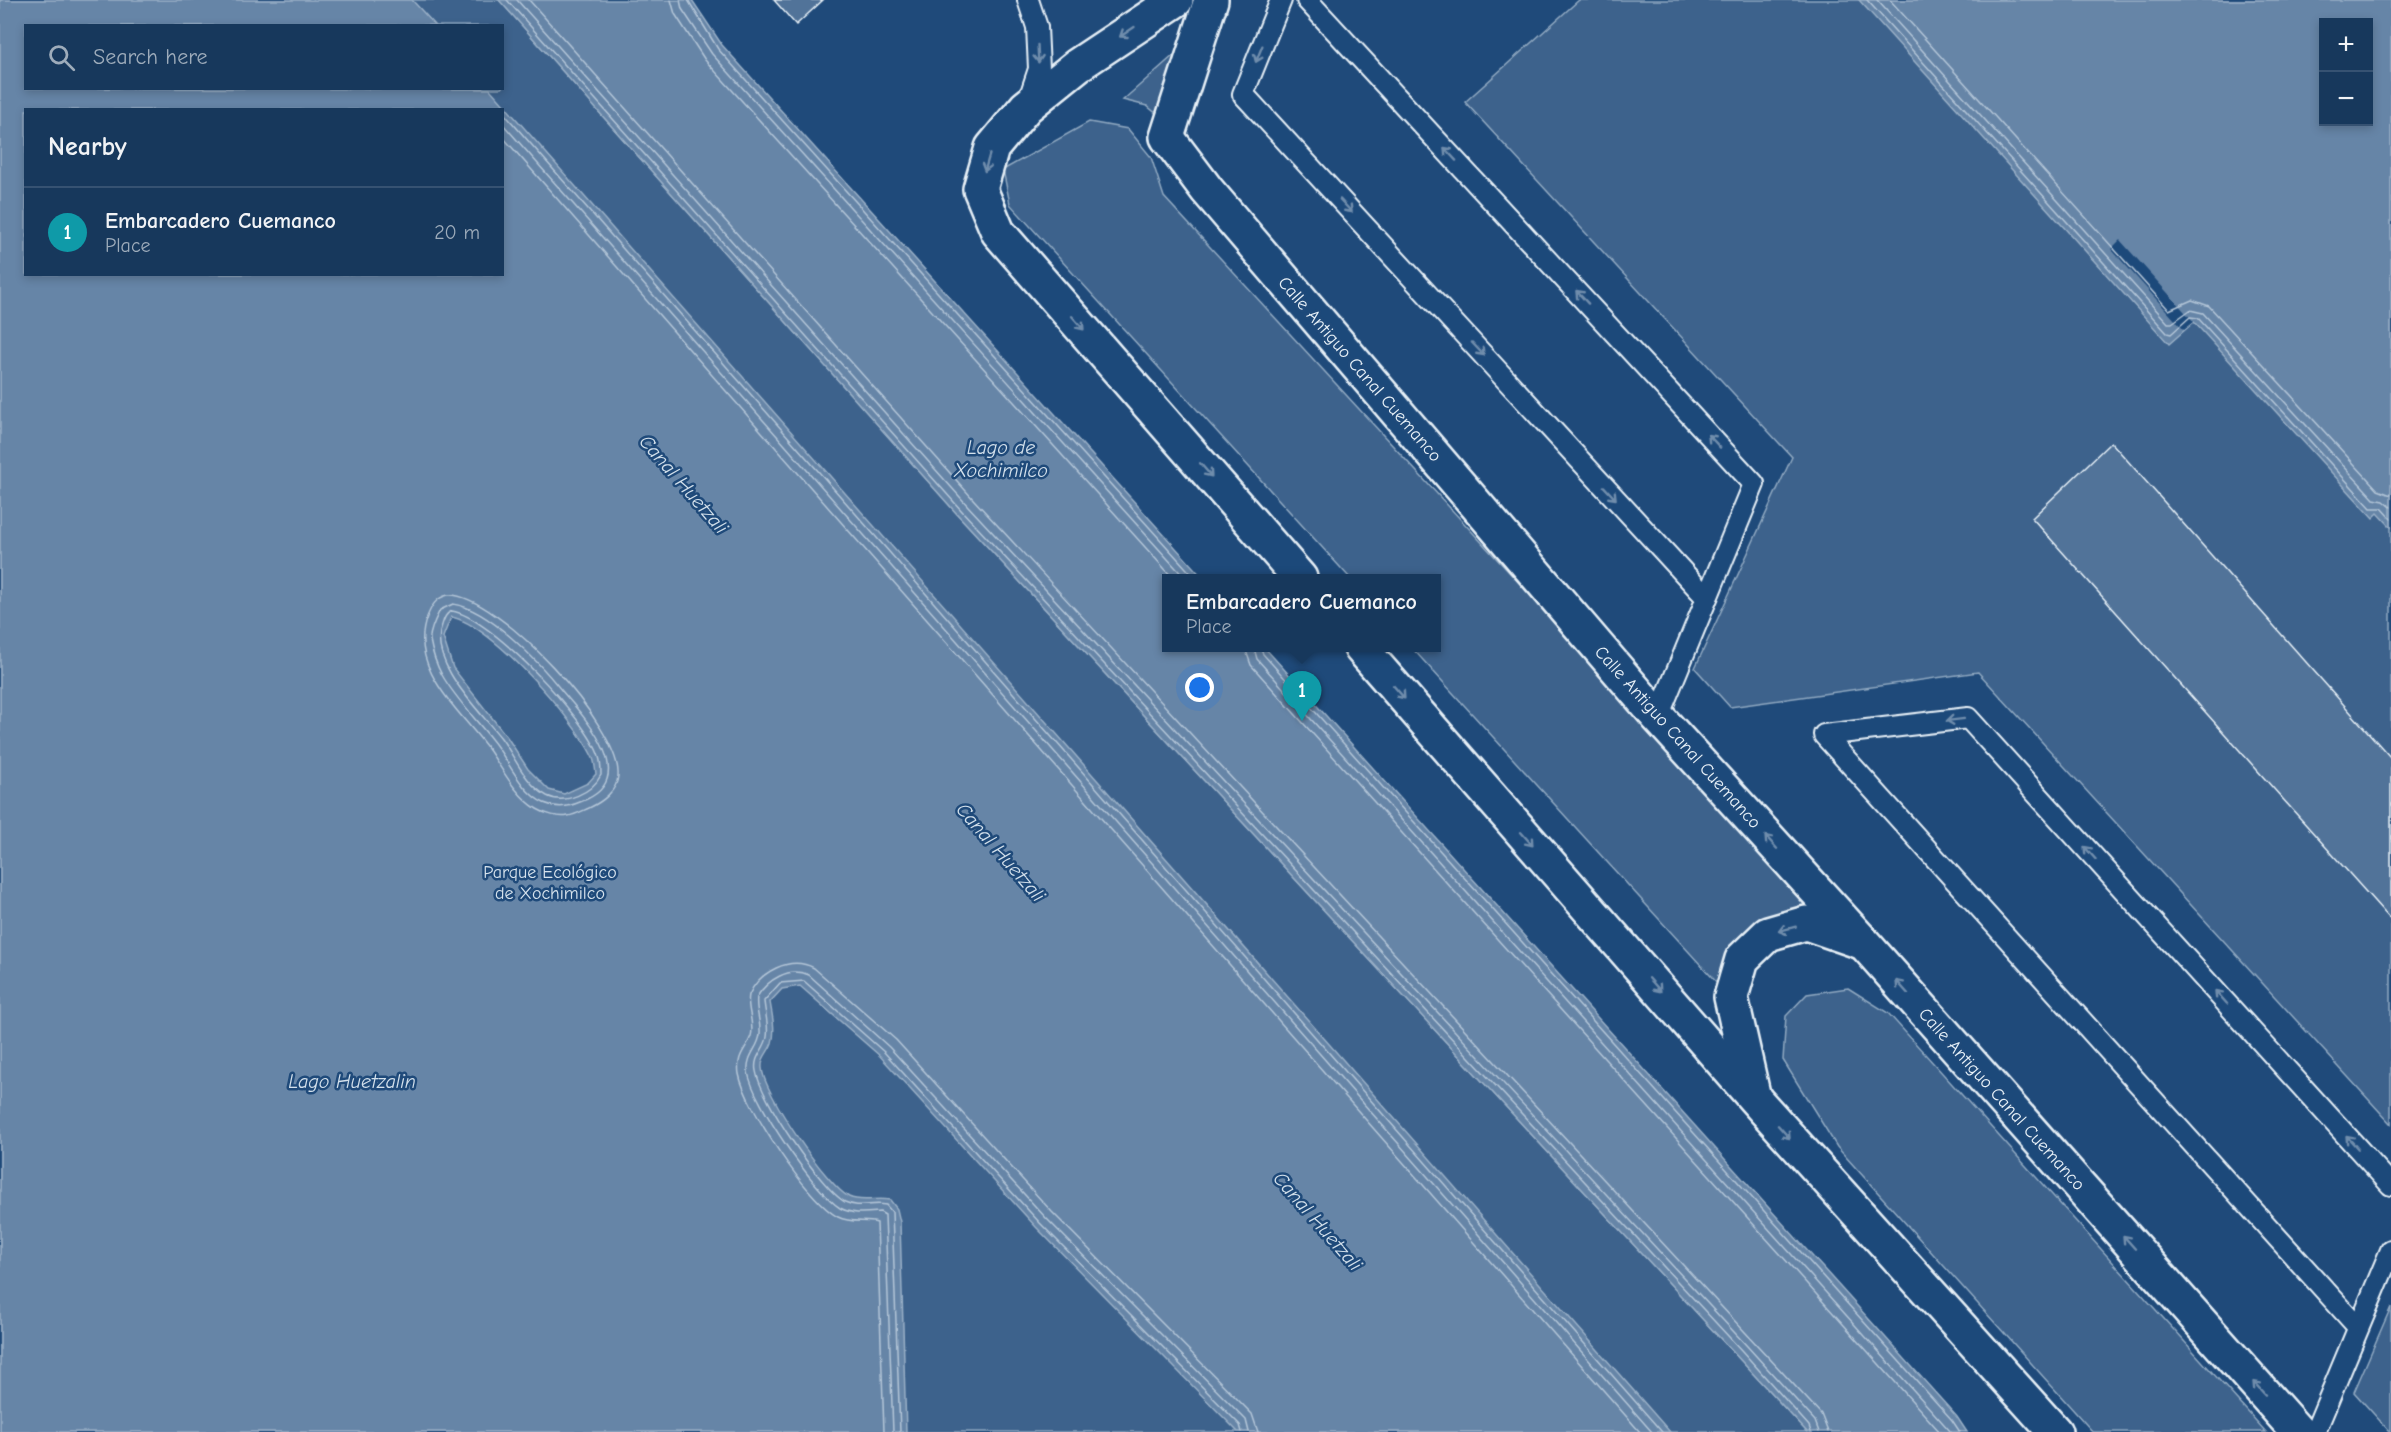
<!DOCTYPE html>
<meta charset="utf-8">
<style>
body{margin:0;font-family:"Comic Neue",sans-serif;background:#203f62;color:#f1f3f6}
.controls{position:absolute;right:18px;top:18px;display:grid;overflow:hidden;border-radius:0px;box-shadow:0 3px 9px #0003}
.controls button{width:54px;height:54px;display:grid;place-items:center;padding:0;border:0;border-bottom:2px solid #365272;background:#17385c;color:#f1f3f6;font:30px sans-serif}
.you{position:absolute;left:1200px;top:688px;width:21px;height:21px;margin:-15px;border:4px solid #fff;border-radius:50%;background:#1a73e8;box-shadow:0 0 0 9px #1a73e833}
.badge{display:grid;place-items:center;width:39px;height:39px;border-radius:50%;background:#ff9aa2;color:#fff;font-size:20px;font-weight:700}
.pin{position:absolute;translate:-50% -50px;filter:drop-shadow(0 2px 3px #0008)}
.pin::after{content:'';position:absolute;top:32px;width:21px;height:18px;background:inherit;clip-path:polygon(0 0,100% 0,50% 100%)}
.popup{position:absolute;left:1162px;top:574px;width:279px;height:78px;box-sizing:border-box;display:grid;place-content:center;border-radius:0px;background:#17385c;filter:drop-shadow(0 2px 4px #0005);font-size:20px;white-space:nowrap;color:#9eacbb}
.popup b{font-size:22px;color:#f1f3f6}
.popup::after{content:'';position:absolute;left:50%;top:100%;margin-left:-12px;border:12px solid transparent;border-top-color:#17385c}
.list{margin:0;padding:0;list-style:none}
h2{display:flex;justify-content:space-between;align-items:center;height:78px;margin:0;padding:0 24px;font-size:26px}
h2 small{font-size:20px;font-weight:400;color:#9eacbb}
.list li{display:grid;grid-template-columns:39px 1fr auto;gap:18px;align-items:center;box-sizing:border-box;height:90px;padding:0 24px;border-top:2px solid #365272}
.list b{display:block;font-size:22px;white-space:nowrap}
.list p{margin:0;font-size:20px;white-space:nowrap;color:#9eacbb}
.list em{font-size:20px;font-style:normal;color:#9eacbb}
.icon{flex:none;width:33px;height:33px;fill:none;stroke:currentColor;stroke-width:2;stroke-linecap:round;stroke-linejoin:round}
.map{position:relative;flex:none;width:2391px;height:1432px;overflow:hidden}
.search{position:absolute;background:#17385c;box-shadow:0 3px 9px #0003;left:24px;top:24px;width:480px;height:66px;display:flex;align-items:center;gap:15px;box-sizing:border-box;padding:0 21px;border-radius:0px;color:#9eacbb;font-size:22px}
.panel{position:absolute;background:#17385c;box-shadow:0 3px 9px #0003;left:24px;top:108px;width:480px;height:168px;border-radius:0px}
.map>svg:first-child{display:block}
</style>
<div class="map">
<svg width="2391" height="1432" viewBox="0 0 2391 1432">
<rect width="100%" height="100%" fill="#1f4a7a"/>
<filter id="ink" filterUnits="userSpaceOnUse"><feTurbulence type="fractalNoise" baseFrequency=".0167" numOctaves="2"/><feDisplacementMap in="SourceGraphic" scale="12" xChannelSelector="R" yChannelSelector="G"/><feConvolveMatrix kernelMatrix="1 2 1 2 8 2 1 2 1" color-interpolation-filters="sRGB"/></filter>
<g filter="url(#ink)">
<g fill="#3c628c" stroke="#92aac2" stroke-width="1.5" fill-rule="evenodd">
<path d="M0 0H499L958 515 1807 1432H0ZM26 26H502V88H26ZM26 110H502V274H26Z"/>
<path d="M1579 0H2391V1124L1978 672 1730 707 1695 668 1792 457 1465 102ZM2324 22H2368V122H2324Z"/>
<path d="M1182 48 1164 120 1147 106 1123 100Z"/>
<path d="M1089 122 1128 129 1151 157 1164 197 1818 908 1720 986 1412 648H1437V578H1350L1010 204 1003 170Z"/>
<path d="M1848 988 1888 1013 2266 1432H2093L1837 1147 1783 1060 1786 1016 1807 994Z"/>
<path d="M2391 1307V1432H2390L2354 1392Z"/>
</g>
<g fill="#6685a7" stroke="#9ab0c7" stroke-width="1.5" fill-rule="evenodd">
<path d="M0 0H412L435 25 26 26V88L490 89 1670 1432H1238L1036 1227 880 1056 800 986 782 989 770 1002C772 1015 776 1029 772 1043 769 1052 761 1057 762 1068 763 1092 827 1186 849 1197 862 1203 876 1197 890 1200L897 1209 900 1222 906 1432H0ZM26 110H502V274H26ZM451 617C490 623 575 720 592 756 595 761 595 768 596 774L588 783 564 794 549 790 528 769 507 737 453 668 443 637Z"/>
<path d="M499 0H692L722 45 1203 578H1167V648H1265L1957 1417 1967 1432H1807L958 515Z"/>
<path d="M1859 0H2391V527L2378 513 2373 518 2194 322 2169 344ZM2324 22H2368V122H2324Z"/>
</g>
<path fill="#1f4a7a" d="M2120 240 2194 322 2184 330 2111 249Z"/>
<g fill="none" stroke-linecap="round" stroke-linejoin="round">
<g stroke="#b4c6d8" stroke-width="1.5">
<path d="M507 0 962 511 1742 1351 1809 1426 1811 1432"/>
<path d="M517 0 968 506 1747 1346 1815 1421 1819 1432"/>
<path d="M529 0 974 500 1821 1414 1828 1432"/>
<path d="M671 0 675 14 705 60 1173 578"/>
<path d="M680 0 682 9 712 54 1185 578"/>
<path d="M688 0 718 49 1195 578"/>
<path d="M1867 0 2167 333 2171 334 2190 317 2198 318 2371 508H2382L2391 518"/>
<path d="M1877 0 2168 323H2172L2190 310 2203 313 2374 499 2384 501 2391 507"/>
<path d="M1890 0 2169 310 2192 300 2209 306 2378 490 2391 495"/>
<path d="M502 111 1662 1432"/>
<path d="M502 123 1652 1432"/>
<path d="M502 136 1640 1432"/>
<path d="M448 595C496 592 622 728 618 776 617 791 602 802 589 808 582 811 575 815 568 816 559 818 545 814 537 809 515 795 503 770 489 750 461 711 407 668 427 617 432 605 436 598 448 595Z"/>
<path d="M453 604C489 609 539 662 562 691 583 716 639 775 587 799 572 806 560 810 544 803 520 792 508 759 492 740 476 719 455 698 442 675 437 666 432 651 430 640 429 631 436 618 440 610Z"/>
<path d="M452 611C489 616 588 720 599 757 601 763 601 769 601 775 592 793 565 805 547 796 525 784 515 757 501 738 480 711 427 662 442 625 444 619 445 614 452 611Z"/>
<path d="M1245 648 1251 665 1940 1432"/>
<path d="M1254 648 1257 659 1951 1432"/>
<path d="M1261 648 1263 654 1952 1420 1960 1432"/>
<path d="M884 1432 877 1223C867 1219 851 1224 838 1217 808 1202 745 1106 739 1074 736 1055 746 1050 751 1036 755 1023 746 1008 749 995 759 972 790 955 814 968L896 1040 1052 1212 1252 1414 1258 1432"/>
<path d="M893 1432 885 1215 880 1212C866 1213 853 1215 840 1208 814 1191 753 1103 748 1072 746 1055 759 1048 760 1034 761 1021 755 1009 757 997 767 980 789 966 809 975L889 1047 1046 1218 1246 1420 1249 1432"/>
<path d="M900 1432 892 1212 886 1205C872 1202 859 1209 845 1202 821 1189 760 1098 756 1071 753 1056 765 1050 767 1037 769 1025 765 1013 764 1001L780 983 804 981 884 1052 1040 1223 1240 1425 1242 1432"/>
</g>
</g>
<g fill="#517399" stroke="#e8f1f8" stroke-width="1.5">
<path d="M774 0H823L796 25Z"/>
<path d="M2111 442 2391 758V920L2032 518Z"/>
</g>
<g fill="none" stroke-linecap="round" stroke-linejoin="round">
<g stroke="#e8f1f8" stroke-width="24">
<g id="service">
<path d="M1028 0 1037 27 1039 69 1028 102"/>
<path d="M1281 0 1243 94 1705 596"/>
<path d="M1307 0 1754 484 1658 717"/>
<path d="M2358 1327 1824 735 1968 718 2391 1185"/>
<path d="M2315 1432 2391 1250"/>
</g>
</g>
<g stroke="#e8f1f8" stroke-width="38">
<g id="minor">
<path d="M1176 0 1078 65 1026 107 992 148 980 189 998 232 1300 578"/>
<path d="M1211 0 1167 137 1207 190 1658 717 1863 942 2298 1432"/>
<path d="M1361 648 1754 1098 2055 1432"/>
<path d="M1753 1094 1731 997 1742 959 1768 934 1806 923 1861 942"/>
</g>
</g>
<use href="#service" stroke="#1f4a7a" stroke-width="20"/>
<use href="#minor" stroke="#1f4a7a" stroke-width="33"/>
</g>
<defs><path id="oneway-shaft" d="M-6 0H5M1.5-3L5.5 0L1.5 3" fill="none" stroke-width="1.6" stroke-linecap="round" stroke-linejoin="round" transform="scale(1.5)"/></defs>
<g stroke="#6f8dac">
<use href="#oneway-shaft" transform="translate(1127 32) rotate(146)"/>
<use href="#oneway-shaft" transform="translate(1038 54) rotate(87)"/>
<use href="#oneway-shaft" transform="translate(1259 54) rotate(112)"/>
<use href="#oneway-shaft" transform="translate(1450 154) rotate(-133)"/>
<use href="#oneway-shaft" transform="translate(987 163) rotate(106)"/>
<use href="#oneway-shaft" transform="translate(1346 206) rotate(47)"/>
<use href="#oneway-shaft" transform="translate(1582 297) rotate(-133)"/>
<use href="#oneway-shaft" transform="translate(1078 323) rotate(49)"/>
<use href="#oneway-shaft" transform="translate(1478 349) rotate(47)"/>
<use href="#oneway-shaft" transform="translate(1714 441) rotate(-133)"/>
<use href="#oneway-shaft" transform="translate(1206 470) rotate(49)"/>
<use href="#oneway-shaft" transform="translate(1610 493) rotate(47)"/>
<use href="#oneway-shaft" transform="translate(1399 692) rotate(49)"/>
<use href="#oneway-shaft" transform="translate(1955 720) rotate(173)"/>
<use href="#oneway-shaft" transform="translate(1527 839) rotate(49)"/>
<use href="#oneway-shaft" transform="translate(1771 842) rotate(-132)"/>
<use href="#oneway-shaft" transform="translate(2090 853) rotate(-132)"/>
<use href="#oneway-shaft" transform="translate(1787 929) rotate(165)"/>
<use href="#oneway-shaft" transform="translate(1655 985) rotate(49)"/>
<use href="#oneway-shaft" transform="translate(1902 987) rotate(-132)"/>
<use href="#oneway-shaft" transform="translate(2221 997) rotate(-132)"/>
<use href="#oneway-shaft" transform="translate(1784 1132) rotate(48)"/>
<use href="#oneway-shaft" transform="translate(2352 1142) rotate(-132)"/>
<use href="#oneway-shaft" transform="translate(2129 1242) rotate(-132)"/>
<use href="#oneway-shaft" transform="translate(2259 1388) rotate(-132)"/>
</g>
</g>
<g text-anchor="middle" stroke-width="5" stroke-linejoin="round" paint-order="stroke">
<g font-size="18" fill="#e8f1f8" stroke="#1f4a7a">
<text transform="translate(1360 369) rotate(49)" y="6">Calle Antiguo Canal Cuemanco</text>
<text transform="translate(1678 737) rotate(48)" y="6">Calle Antiguo Canal Cuemanco</text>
<text transform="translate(2002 1099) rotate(48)" y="6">Calle Antiguo Canal Cuemanco</text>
</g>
<g font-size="18" fill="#d7e3ed" stroke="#1f4a7a">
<text x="550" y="878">Parque Ecológico<tspan x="550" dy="21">de Xochimilco</tspan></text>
</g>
<g font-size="20" font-style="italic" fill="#d4e1ec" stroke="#1f4a7a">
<text x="1001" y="454">Lago de<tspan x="1001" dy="23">Xochimilco</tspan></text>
<text transform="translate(684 484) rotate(49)" y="7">Canal Huetzali</text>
<text transform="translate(1001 852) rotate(49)" y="7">Canal Huetzali</text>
<text x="352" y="1088">Lago Huetzalin</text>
<text transform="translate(1318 1221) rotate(49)" y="7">Canal Huetzali</text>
</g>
</g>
</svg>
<div class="controls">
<button>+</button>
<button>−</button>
</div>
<div class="you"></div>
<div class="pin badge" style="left:1302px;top:721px;background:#0f9aa8">1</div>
<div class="popup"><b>Embarcadero Cuemanco</b>Place</div>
<div class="search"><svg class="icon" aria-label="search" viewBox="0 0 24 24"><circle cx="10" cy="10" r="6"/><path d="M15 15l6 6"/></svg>Search here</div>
<section class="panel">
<h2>Nearby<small></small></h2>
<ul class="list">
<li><span class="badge" style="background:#0f9aa8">1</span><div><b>Embarcadero Cuemanco</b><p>Place</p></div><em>20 m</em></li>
</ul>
</section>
</div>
